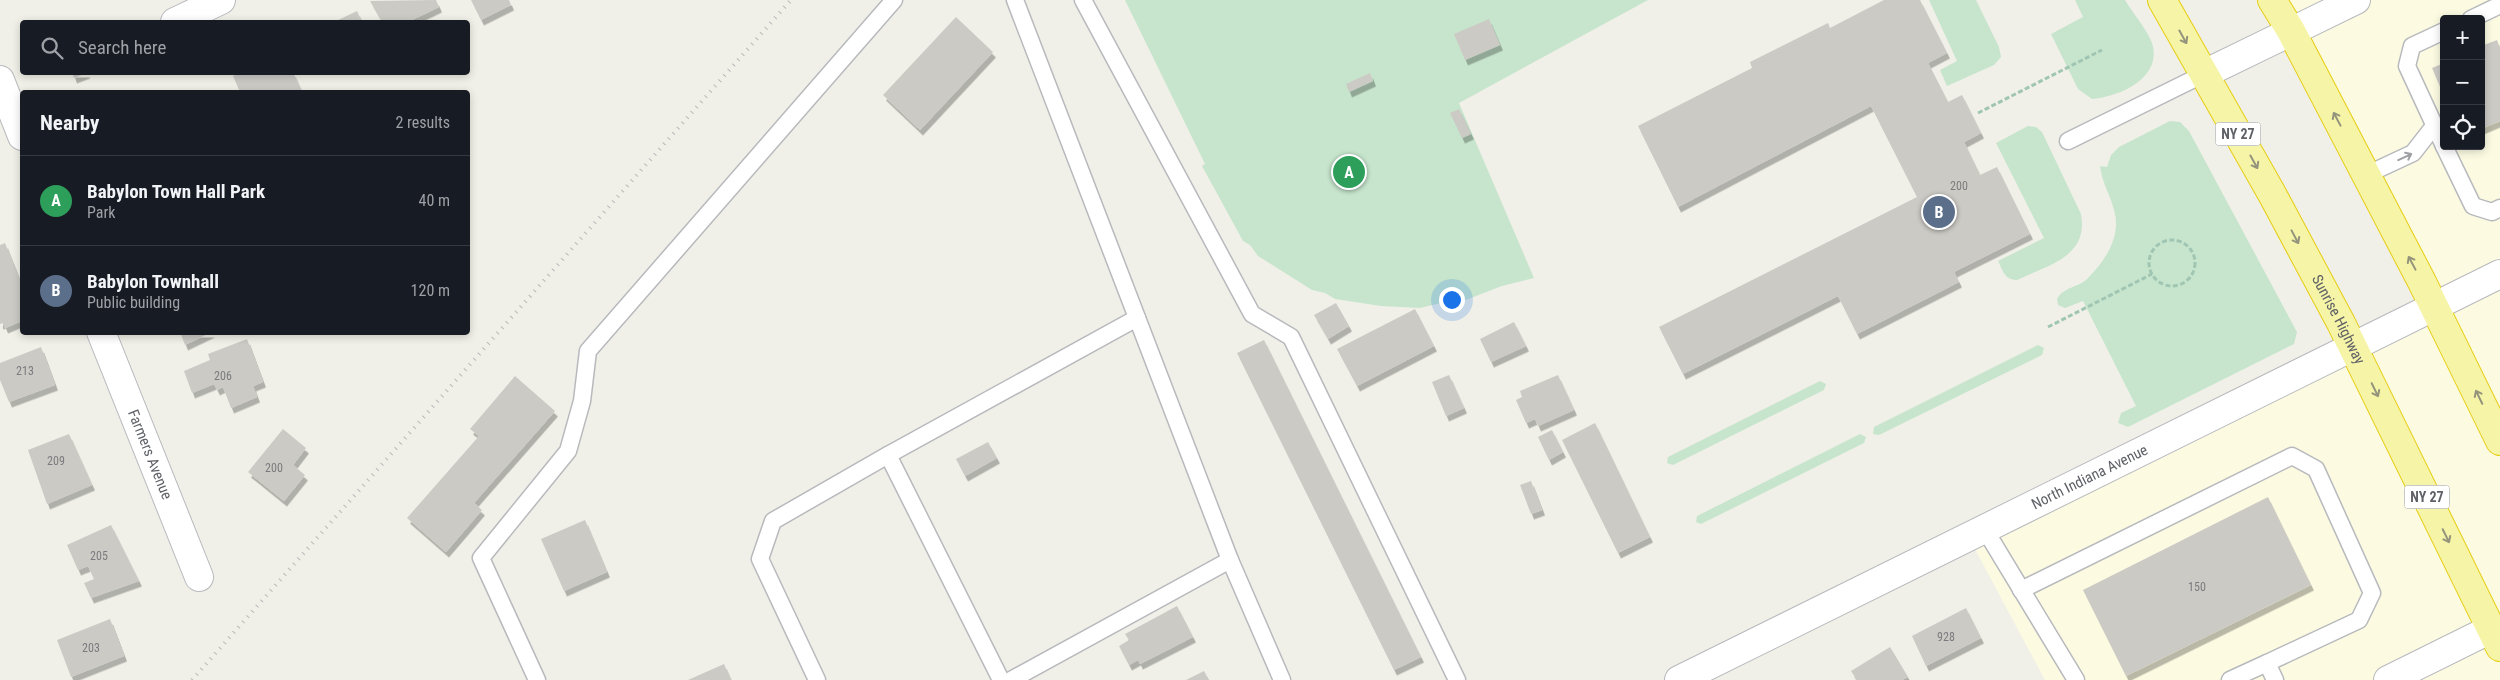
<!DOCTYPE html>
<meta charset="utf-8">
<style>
body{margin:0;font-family:"Roboto Condensed",sans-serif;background:#242831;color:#f1f3f6}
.controls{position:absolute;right:15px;top:15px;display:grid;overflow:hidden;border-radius:5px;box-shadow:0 2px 8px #0003}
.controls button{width:45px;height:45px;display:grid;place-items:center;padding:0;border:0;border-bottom:1px solid #363941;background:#171b24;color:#f1f3f6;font:25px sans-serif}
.you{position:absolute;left:1451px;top:299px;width:18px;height:18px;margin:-12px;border:4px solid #fff;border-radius:50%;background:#1a73e8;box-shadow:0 0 0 8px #1a73e833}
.badge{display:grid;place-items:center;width:32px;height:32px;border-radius:50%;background:#d93025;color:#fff;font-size:16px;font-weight:700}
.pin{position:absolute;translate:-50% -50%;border:2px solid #fff;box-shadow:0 1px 5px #0006}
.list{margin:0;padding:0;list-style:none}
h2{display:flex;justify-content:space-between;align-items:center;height:65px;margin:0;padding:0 20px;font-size:21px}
h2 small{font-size:16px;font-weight:400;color:#9ea1a6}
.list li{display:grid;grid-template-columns:32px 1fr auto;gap:15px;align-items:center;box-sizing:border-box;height:90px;padding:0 20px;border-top:1px solid #363941}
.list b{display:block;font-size:19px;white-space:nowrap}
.list p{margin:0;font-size:16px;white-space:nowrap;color:#9ea1a6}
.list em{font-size:16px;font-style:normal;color:#9ea1a6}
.icon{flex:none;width:28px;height:28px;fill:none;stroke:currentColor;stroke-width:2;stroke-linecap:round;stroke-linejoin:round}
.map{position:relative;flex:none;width:2500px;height:680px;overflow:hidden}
.search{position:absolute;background:#171b24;box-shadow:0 2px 8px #0003;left:20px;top:20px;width:450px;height:55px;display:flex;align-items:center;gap:12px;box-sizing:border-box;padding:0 18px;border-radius:5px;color:#9ea1a6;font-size:19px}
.panel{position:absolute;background:#171b24;box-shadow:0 2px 8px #0003;left:20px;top:90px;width:450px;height:245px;border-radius:5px}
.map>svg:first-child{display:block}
</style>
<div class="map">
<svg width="2500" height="680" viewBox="0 0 2500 680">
<defs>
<filter id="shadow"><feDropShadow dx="3" dy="5.5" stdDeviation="0" flood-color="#0004"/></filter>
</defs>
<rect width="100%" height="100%" fill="#f0f0e8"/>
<path fill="#fcfbe2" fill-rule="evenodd" d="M2272 0H2500V680H2045L1968 536 2434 307ZM2444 19H2481V146H2444Z"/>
<g fill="#c7e5cd">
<path d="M1125 0H1648L1459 103 1534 278 1502 286 1463 301 1441 303 1420 308 1381 306 1335 299 1325 293 1312 290 1258 256 1250 245 1243 241 1202 166 1205 164Z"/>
<path d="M1929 0H1976L1999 47 2001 57 1994 65 1947 86 1940 70 1957 61Z"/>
<path d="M2075 0H2125C2132 12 2148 31 2152 43 2163 78 2119 97 2092 99L2078 89 2051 34 2083 17Z"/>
<path d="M2170 121 2180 122 2189 131 2297 332 2294 344 2128 427 2118 423 2121 413 2136 406 2083 301 2065 308 2058 305 2057 299C2064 286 2079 288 2088 278 2105 261 2122 236 2114 210 2110 194 2102 183 2100 166L2107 167 2111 155 2119 147Z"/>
<path d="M2028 126 2036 127 2042 132 2081 214C2089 257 2048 265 2017 280 2005 280 2003 271 1998 261L2044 238 1996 143Z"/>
<path d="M2038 345 2044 348 2042 355 1879 435 1873 434 1874 427Z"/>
<path d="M1820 381 1826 384 1824 390 1673 465 1667 463 1668 457Z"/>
<path d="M1860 434 1866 437 1864 443 1701 524 1696 522 1697 516Z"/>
</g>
<g fill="#cccac5" filter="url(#shadow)">
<path d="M436 0 439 7 412 20 413 22H382L370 1Z"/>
<path d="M471 0H509L511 5 481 20Z"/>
<path d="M1884 0H1920L1947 53 1928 63 1948 102 1962 95 1981 133 1964 142 1980 175 1997 167 2030 234 1954 272 1959 282 1857 334 1838 296 1683 374 1659 327 1917 197 1871 106 1678 207 1638 126 1752 68 1750 62 1828 23 1830 28Z"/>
<path d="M357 11 362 22H334Z"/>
<path d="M956 17 993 52 920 130 883 95Z"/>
<path d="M1489 19 1500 45 1465 60 1454 34Z"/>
<path d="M2497 40 2500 48V121L2481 129V46Z"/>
<path d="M2444 63V96L2432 68Z"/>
<path d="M72 72H87V73L74 78Z"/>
<path d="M241 72H293L302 92H240L233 76Z"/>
<path d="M1370 73 1373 81 1349 92 1346 84Z"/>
<path d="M1459 109 1471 134 1462 138 1450 113Z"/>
<path d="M5 243 22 286V321L5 328 3 323 0 324V245Z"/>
<path d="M1336 303 1349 326 1328 339 1314 315Z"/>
<path d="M1415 309 1434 346 1357 386 1337 349Z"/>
<path d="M1514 322 1526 346 1491 362 1480 339Z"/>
<path d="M180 332H212L185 345Z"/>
<path d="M247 339 263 382 253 386 257 397 231 408 223 387 217 390 214 384 192 393 184 371 210 360 208 354Z"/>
<path d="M1264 340 1421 657 1394 670 1237 353Z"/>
<path d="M41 347 55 385 9 402 0 380V363Z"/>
<path d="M1449 375 1464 408 1446 416 1432 382Z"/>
<path d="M1558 375 1574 410 1538 426 1535 419 1526 423 1516 400 1522 397 1520 391Z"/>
<path d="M515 376 555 411 474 503 482 510 446 552 407 518 479 436 470 429Z"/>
<path d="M1595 423 1650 537 1618 553 1562 440Z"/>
<path d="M283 429 306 448 293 465 305 475 284 501 248 472Z"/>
<path d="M1552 430 1563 452 1549 460 1538 437Z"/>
<path d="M69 434 92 485 47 504 28 450Z"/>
<path d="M988 442 997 458 965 476 956 459Z"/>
<path d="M1531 481 1542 510 1531 514 1520 485Z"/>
<path d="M2268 497 2311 585 2126 676 2083 590Z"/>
<path d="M585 520 607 572 564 591 541 539Z"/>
<path d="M111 525 139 581 91 598 84 583 94 579 88 566 78 570 67 545Z"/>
<path d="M1177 606 1193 637 1140 664 1138 660 1129 665 1119 646 1129 640 1125 634Z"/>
<path d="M1966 608 1981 638 1926 666 1912 636Z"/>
<path d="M110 619 124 656 71 677 57 640Z"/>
<path d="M1890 647 1908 677 1902 680H1857L1851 671Z"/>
<path d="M724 664 731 680H688Z"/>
<path d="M1204 671 1209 680H1186Z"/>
</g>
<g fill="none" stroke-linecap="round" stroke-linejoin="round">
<g stroke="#b8b9bd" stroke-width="19">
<g id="service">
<path d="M1015 0 1230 560 1282 680"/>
<path d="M1083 0 1252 314 1291 337 1457 680"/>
<path d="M2471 19 2500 5"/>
<path d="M2444 31 2412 46 2407 66 2444 146"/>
<path d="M2068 141 2204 74"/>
<path d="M2444 146 2473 206 2492 212 2500 208"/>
<path d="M2366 175 2413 153 2434 126"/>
<path d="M1984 528 2076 680"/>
<path d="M2021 590 2292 456 2316 469 2372 593 2359 620 2267 663"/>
<path d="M537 680 481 558 568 451 582 401 588 351 894 0"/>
<path d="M817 680 760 559 773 521 888 455"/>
<path d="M1001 680 888 455 1137 318"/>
<path d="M1011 680 1230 560"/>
<path d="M2230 680 2267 663 2275 680"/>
</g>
</g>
<g stroke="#b8b9bd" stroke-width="30">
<g id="minor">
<path d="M175 22 221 0"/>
<path d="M2204 74 2356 0"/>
<path d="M0 80 22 136"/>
<path id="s1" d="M101 332 199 577"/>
<path id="s2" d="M1679 680 2500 274"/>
<path d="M2388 680 2491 629"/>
</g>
</g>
<g stroke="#e6cd12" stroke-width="30">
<g id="trunk">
<path id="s3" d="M2162 0 2272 194 2341 323 2500 647"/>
<path d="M2272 0 2291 31 2422 282 2500 441"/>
</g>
</g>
<g stroke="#a0c6b3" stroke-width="3" stroke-dasharray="5 2.5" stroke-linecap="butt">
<path d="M1978 113 2102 50"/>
<circle cx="2172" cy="263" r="23"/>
<path d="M2048 327 2152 274"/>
</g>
<use href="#service" stroke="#fff" stroke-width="16"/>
<use href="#minor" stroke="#fff" stroke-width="28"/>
<use href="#trunk" stroke="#f6f4a7" stroke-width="28"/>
<path stroke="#b8b8b9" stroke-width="4" stroke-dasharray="1 6" stroke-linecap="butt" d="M192 680 791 0"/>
</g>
<defs><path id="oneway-shaft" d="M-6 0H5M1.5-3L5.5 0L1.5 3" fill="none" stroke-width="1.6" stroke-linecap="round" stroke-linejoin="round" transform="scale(1.25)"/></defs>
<g stroke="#94947d">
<use href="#oneway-shaft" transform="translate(2183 37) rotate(61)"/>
<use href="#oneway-shaft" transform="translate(2337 119) rotate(-118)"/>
<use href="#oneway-shaft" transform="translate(2254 162) rotate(61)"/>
<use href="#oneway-shaft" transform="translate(2295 237) rotate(62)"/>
<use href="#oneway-shaft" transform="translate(2412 263) rotate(-118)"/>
<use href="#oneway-shaft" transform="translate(2375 390) rotate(64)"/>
<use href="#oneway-shaft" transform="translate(2479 397) rotate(-116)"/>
<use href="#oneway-shaft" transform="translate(2446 536) rotate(64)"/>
</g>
<use stroke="#9fa0a4" href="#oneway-shaft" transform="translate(2405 157) rotate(-25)"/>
<g text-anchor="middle" stroke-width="4.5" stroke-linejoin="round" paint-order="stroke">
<g font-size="12" fill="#7a7b7e">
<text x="1959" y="190">200</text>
<text x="25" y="375">213</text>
<text x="223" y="380">206</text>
<text x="56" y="465">209</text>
<text x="274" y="472">200</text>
<text x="99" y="560">205</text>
<text x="2197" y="591">150</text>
<text x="1946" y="641">928</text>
<text x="91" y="652">203</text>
</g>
<g fill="#fff" stroke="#8f9095" stroke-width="1">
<rect x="2215.5" y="122.5" width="45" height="23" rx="4"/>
<rect x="2404.5" y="485.5" width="45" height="23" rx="4"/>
</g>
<g font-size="14" font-weight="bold" fill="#5f6167">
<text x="2238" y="139">NY 27</text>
<text x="2427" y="502">NY 27</text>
</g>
<g font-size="15" fill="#5f6167" stroke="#fff">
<text dy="5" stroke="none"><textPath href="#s3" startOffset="365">Sunrise Highway</textPath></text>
<text dy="5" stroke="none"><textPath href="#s1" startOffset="132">Farmers Avenue</textPath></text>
<text dy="5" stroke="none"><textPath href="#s2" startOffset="458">North Indiana Avenue</textPath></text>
</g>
</g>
</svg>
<div class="controls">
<button>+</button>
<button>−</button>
<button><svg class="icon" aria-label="locate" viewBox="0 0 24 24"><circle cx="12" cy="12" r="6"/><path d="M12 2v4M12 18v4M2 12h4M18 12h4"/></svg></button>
</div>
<div class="you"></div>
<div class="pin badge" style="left:1349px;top:172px;background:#2e9e5b">A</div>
<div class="pin badge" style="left:1939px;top:212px;background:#5c6f8a">B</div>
<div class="search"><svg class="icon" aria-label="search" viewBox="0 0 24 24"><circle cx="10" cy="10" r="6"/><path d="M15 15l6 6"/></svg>Search here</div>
<section class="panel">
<h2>Nearby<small>2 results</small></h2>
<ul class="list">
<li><span class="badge" style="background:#2e9e5b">A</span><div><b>Babylon Town Hall Park</b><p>Park</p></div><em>40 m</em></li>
<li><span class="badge" style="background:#5c6f8a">B</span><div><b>Babylon Townhall</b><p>Public building</p></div><em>120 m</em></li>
</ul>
</section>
</div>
